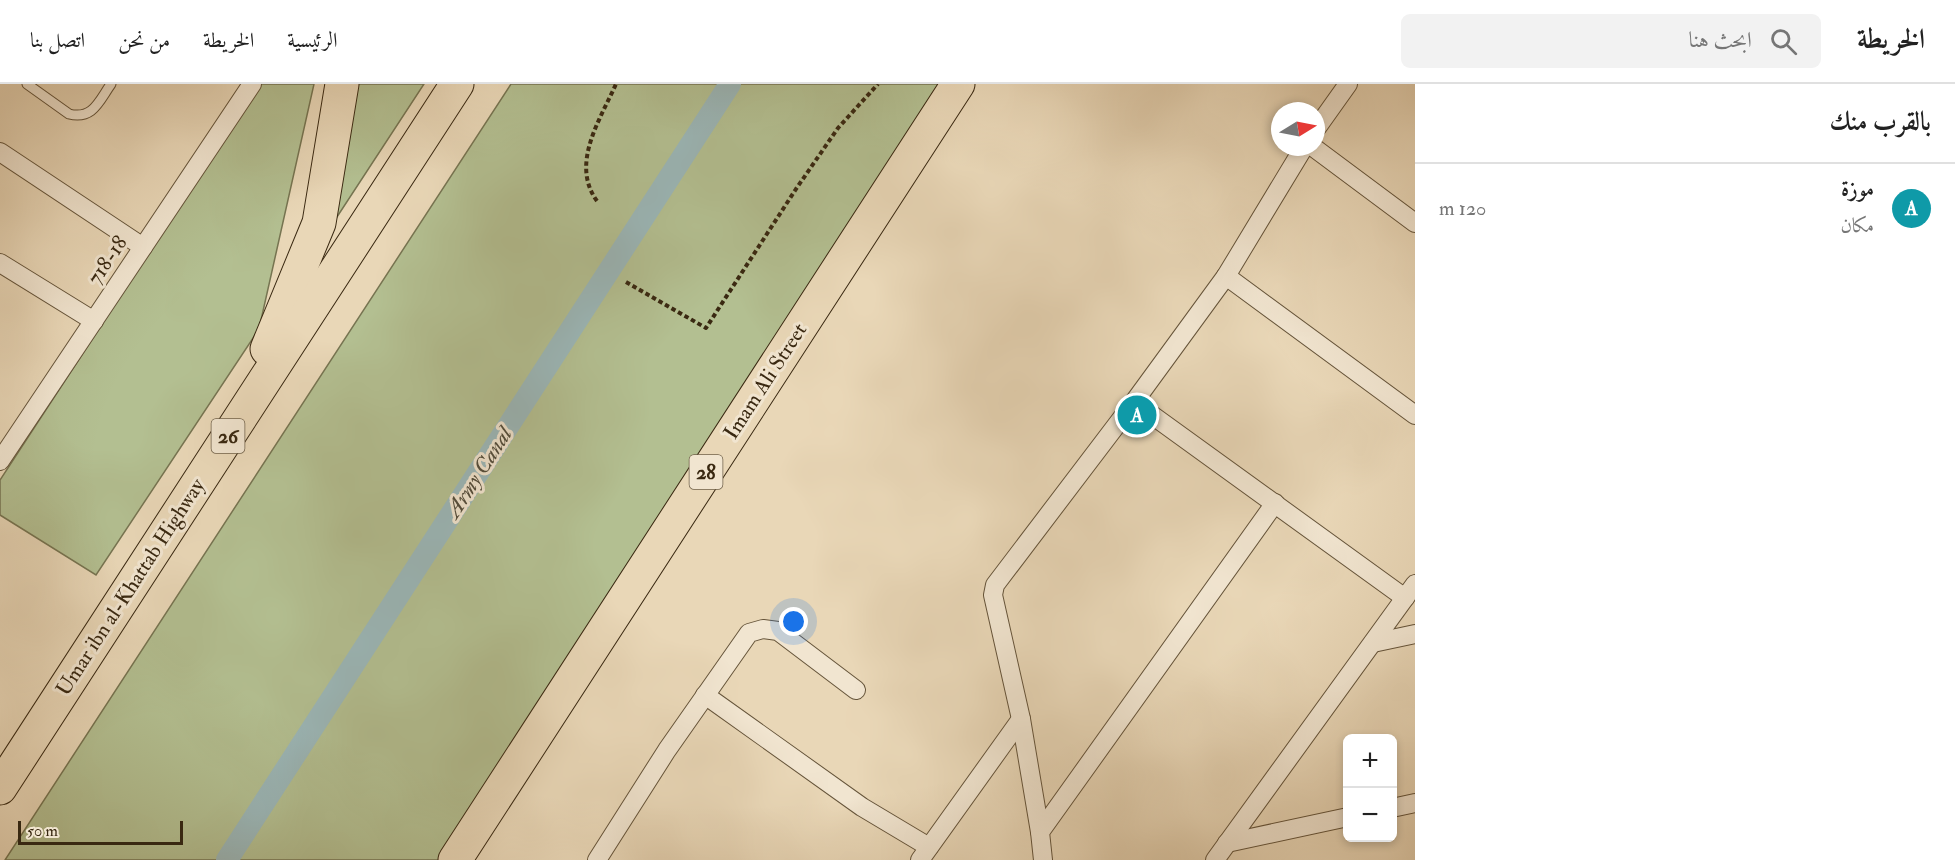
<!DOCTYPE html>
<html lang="ar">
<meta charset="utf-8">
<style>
body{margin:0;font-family:"IM FELL Double Pica",Amiri,serif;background:#f2f2f2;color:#222;direction:rtl}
.controls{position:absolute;right:18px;bottom:18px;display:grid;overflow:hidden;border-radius:9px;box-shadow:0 3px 9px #0003}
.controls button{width:54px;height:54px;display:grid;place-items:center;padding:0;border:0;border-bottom:2px solid #e0e0e0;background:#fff;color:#222;font:30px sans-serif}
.compass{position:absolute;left:1271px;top:18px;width:54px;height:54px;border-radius:50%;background:#fff;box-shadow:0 3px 9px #0003;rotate:80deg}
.scale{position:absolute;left:18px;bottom:15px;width:165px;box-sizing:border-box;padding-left:6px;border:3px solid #392811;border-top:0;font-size:16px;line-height:21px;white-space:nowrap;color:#392811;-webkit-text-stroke:4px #f1e5d0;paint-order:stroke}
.you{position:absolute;left:794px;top:538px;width:21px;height:21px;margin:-15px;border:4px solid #fff;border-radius:50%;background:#1a73e8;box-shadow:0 0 0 9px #1a73e833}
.badge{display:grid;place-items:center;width:39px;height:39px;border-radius:50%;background:#8f2418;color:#fff;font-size:20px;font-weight:700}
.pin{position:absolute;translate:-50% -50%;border:3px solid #fff;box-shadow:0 2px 6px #0006}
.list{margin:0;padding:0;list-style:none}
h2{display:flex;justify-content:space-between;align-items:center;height:78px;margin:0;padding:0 24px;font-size:26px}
h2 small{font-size:20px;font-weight:400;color:#767676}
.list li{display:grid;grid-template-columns:39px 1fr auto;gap:18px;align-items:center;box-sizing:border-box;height:90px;padding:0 24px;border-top:2px solid #e0e0e0}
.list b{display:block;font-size:22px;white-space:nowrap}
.list p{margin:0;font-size:20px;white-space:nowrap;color:#767676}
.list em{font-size:20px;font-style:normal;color:#767676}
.icon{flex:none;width:33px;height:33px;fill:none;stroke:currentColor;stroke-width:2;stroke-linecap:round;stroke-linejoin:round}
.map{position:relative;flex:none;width:1415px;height:776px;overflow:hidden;direction:ltr}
header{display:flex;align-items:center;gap:36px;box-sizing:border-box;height:84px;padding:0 30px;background:#fff;border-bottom:2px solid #e0e0e0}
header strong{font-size:28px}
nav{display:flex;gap:33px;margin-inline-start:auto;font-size:21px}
.search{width:420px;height:54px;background:#f2f2f2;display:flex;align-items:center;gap:15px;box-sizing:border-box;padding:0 21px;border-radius:9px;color:#767676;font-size:22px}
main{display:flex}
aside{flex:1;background:#fff}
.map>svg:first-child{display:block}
</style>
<header>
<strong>الخريطة</strong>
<div class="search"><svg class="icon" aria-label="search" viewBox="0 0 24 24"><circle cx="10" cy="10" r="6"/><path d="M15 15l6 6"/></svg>ابحث هنا</div>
<nav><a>الرئيسية</a><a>الخريطة</a><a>من نحن</a><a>اتصل بنا</a></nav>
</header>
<main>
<aside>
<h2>بالقرب منك<small></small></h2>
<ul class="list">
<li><span class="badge" style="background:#0f9aa8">A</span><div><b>موزة</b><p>مكان</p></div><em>120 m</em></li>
</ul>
</aside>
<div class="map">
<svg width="1415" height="776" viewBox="0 0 1415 776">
<rect width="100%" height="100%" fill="#e9d7b7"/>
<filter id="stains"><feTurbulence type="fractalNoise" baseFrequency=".00333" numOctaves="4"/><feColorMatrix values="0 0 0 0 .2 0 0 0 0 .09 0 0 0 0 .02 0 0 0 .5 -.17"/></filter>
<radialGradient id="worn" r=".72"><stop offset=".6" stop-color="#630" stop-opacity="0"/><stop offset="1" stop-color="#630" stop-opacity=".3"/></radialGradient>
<g fill="#b3bf91" stroke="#767451" stroke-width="1.5">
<path d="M259 0H314L259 245 96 491 0 431V396Z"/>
<path d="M355 0H424L316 165Z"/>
<path d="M511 0H947L445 776H5Z"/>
</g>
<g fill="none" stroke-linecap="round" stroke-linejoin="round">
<path stroke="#9bb7b8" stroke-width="22" d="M227 776 730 0"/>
<g stroke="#65543a" stroke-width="11">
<path id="service" d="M27 0 69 30C93 36 99 17 111 0"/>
</g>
<g stroke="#65543a" stroke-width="20">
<g id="minor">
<path d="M1316 45 1348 0"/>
<path d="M1304 63 1226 192 1415 331"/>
<path d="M1313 63 1415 139"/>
<path d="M0 68 143 163"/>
<path d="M0 179 94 237"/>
<path d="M1226 192 1134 318 1405 514"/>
<path d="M0 377 252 0"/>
<path d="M1373 559 1415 550"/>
<path d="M705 611 862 723 929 763"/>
<path d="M1392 724 1415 719"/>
<path d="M1040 748 1021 635 993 511 995 501 1134 318"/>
<path d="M1227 759 1348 733"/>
<path d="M597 776 667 666 749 549 763 545 778 547 856 606"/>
<path d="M920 776 1021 635"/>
<path d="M1043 776 1040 748 1275 419"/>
<path d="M1215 776 1415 500"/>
</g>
</g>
<g stroke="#392811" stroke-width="35">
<g id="motorway">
<path d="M267 265 319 139 342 0"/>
<path d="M0 704 457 0"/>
<path d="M455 776 958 0"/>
</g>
</g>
<g stroke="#392811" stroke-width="4" stroke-dasharray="4.5 3" stroke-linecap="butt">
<path d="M597 117C570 80 600 36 616 0"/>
<path d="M626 198 706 244 796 105 838 44 878 0"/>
</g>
<use href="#service" stroke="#f1e5d0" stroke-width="9"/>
<use href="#minor" stroke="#f1e5d0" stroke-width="18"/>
<use href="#motorway" stroke="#e9d7b7" stroke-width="33"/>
</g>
<g text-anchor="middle" stroke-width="6" stroke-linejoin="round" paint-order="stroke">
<g fill="#f1e5d0" stroke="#70614a" stroke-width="1.5">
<rect x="211.5" y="335" width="33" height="34" rx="4.5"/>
<rect x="689.5" y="371" width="33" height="34" rx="4.5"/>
</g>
<g font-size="20" font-weight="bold" fill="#392811">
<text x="228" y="359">26</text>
<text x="706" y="395">28</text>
</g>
<g font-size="21" fill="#392811" stroke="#f1e5d0">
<text transform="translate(107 176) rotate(-56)" y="7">718-18</text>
<text transform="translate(765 297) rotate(-57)" y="7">Imam Ali Street</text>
<text transform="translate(130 503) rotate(-57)" y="7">Umar ibn al-Khattab Highway</text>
</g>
<g font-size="22" font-style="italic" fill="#524c3b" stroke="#f1e5d0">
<text transform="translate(478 388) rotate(-57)" y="8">Army Canal</text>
</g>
</g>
<rect width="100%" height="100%" filter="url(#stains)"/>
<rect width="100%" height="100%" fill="url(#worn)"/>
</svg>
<div class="controls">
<button>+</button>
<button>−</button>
</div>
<svg class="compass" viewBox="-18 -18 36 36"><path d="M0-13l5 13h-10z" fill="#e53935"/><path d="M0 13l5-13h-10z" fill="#767676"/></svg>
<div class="scale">50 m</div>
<div class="you"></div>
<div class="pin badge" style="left:1137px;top:331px;background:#0f9aa8">A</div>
</div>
</main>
